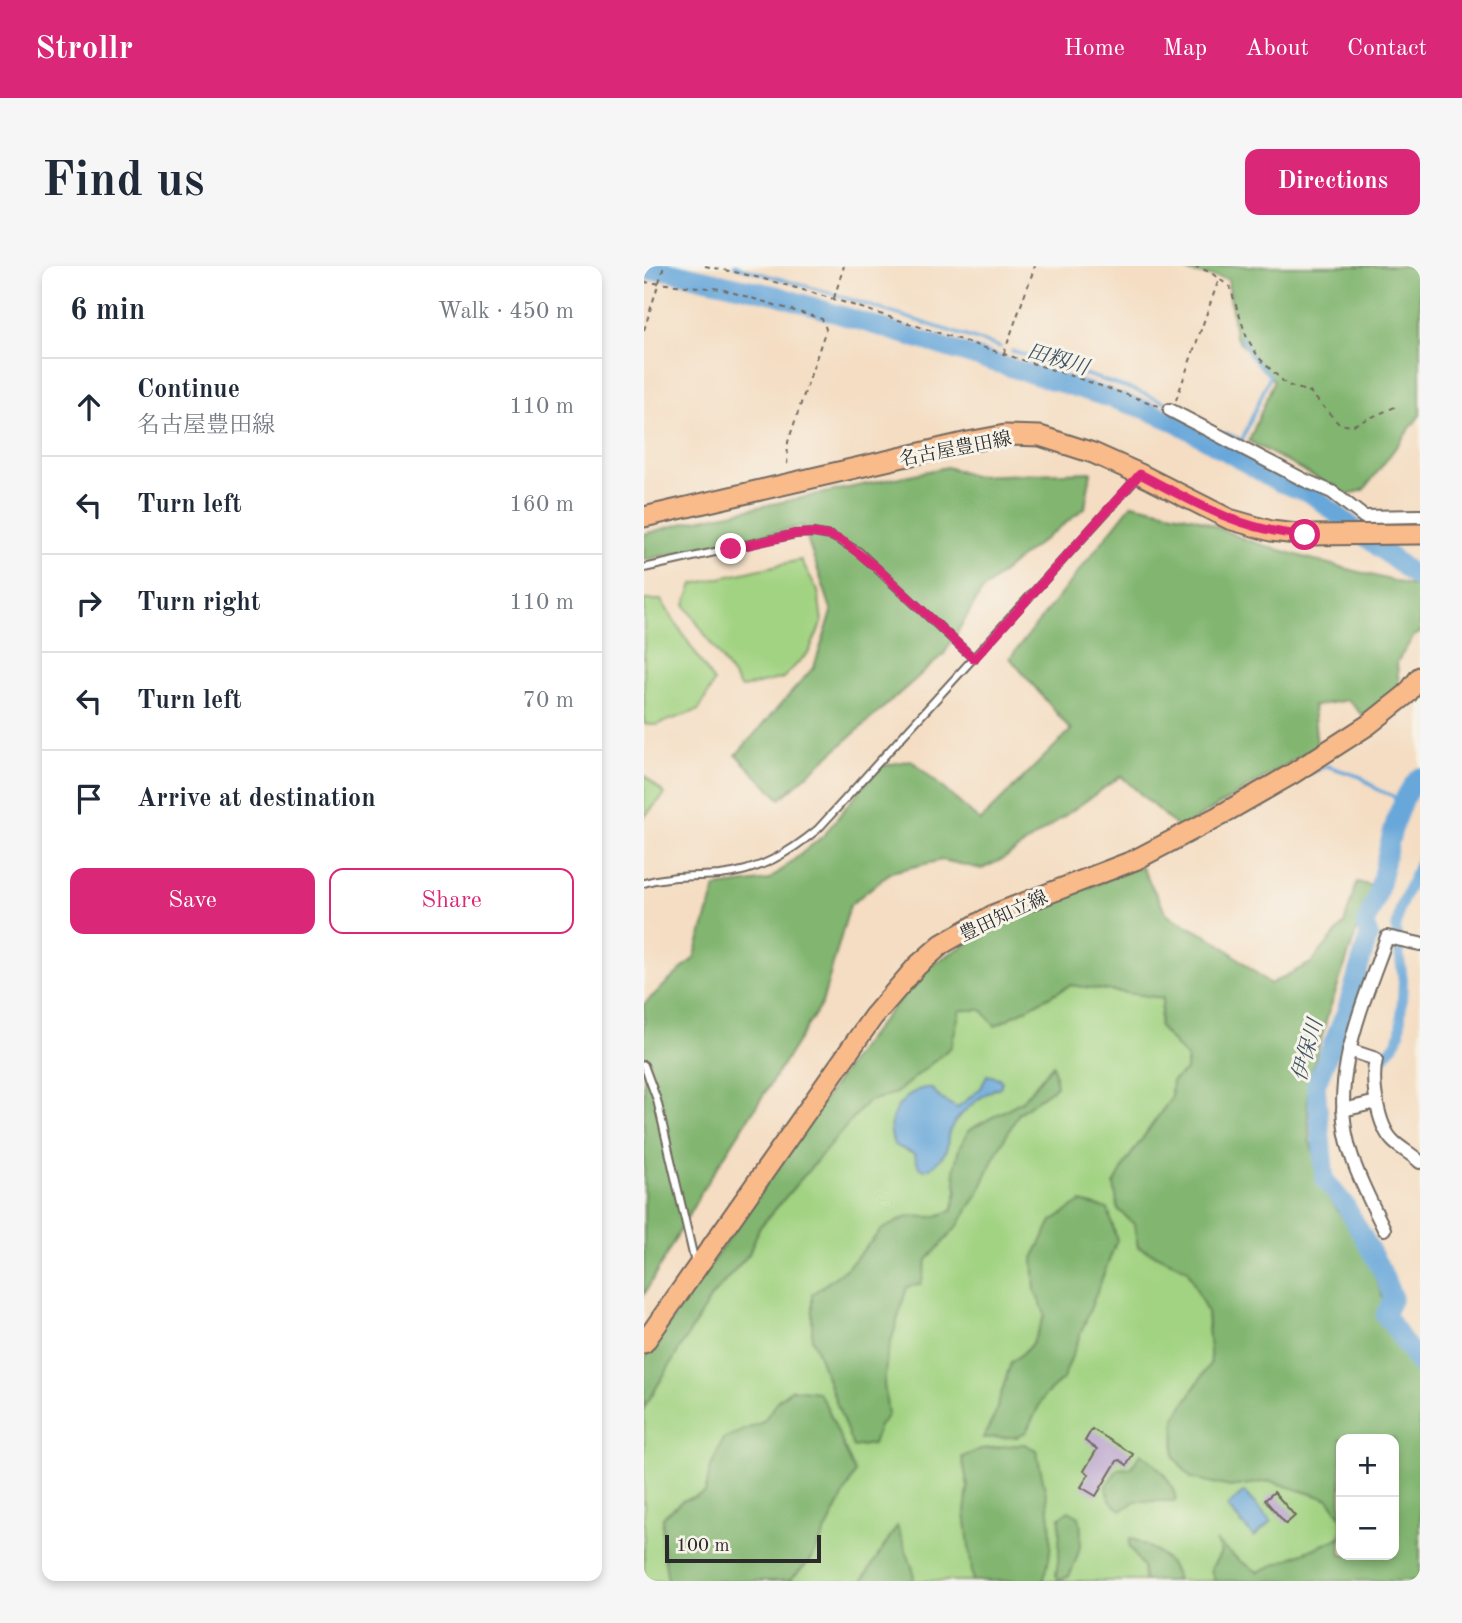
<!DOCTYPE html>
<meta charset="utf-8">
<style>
body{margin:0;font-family:"Old Standard TT","Noto Serif JP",serif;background:#f6f6f7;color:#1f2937}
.controls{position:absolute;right:21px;bottom:21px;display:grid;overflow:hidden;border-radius:14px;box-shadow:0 4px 10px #0003}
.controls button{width:63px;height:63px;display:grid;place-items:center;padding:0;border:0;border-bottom:2px solid #e0e1e3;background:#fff;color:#1f2937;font:35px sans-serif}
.scale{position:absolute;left:21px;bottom:18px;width:156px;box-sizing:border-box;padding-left:7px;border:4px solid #2b2b2b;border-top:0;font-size:19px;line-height:24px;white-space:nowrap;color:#2b2b2b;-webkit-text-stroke:5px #f7f3e8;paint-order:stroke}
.stop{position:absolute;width:21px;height:21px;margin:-16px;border:5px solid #db2777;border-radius:50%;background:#fff}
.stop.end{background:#db2777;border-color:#fff;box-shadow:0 2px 7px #0008}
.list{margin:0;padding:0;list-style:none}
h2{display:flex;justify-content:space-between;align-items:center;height:91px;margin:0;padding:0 28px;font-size:30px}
h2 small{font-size:23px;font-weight:400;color:#747a83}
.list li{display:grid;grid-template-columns:46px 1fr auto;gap:21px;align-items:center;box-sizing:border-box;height:98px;padding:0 28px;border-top:2px solid #e0e1e3}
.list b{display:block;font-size:26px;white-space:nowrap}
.list p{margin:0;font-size:23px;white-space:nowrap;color:#747a83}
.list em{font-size:23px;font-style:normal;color:#747a83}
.actions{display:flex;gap:14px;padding:21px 28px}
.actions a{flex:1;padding:16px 0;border:2px solid #db2777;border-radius:14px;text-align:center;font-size:24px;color:#db2777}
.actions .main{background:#db2777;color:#fff}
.icon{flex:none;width:38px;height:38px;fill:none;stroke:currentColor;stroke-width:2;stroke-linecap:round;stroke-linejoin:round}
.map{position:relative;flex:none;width:776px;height:1315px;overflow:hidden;border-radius:14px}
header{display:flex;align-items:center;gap:42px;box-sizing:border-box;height:98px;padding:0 35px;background:#db2777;color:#fff}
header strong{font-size:33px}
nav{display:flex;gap:38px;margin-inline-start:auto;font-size:24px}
.intro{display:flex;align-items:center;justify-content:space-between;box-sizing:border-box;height:168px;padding:0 42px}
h1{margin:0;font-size:49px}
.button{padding:18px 32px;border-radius:14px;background:#db2777;color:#fff;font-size:24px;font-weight:700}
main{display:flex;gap:42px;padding:0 42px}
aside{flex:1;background:#fff;border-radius:14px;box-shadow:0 4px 10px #0003}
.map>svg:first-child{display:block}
</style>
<header>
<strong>Strollr</strong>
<nav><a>Home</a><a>Map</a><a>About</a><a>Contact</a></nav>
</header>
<div class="intro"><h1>Find us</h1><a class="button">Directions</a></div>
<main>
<aside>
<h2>6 min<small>Walk · 450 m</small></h2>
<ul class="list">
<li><svg class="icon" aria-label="ahead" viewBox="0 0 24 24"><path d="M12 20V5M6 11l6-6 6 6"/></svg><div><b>Continue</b><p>名古屋豊田線</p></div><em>110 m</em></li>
<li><svg class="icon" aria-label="left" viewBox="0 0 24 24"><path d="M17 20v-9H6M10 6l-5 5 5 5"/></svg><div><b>Turn left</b></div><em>160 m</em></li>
<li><svg class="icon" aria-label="right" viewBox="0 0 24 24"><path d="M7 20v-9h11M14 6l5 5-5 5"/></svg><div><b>Turn right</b></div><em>110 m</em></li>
<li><svg class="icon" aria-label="left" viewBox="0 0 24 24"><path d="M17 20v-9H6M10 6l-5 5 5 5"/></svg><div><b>Turn left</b></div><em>70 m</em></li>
<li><svg class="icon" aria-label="arrive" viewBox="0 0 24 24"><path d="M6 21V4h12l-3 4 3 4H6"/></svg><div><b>Arrive at destination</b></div></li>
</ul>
<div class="actions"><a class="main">Save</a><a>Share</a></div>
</aside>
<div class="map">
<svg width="776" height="1315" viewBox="0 0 776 1315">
<rect width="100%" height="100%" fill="#f7f3e8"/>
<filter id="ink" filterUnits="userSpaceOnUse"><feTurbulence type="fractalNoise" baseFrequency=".0143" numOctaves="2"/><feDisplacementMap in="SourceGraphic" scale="14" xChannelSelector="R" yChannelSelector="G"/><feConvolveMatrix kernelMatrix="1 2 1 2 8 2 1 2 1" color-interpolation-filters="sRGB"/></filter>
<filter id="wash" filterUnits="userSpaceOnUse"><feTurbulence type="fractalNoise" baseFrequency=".00686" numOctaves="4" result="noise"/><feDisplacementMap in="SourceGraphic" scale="28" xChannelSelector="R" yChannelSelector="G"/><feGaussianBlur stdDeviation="1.57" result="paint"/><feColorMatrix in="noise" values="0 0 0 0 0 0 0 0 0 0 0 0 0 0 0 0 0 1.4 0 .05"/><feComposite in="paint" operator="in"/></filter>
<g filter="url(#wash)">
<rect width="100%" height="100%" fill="#f4ddc2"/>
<g fill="#a2d382" stroke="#667f56" stroke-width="2">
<path d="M157 294 174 325 178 356 165 386 139 412 97 422 41 339 49 318Z"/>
<path d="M0 334H17L70 416 55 444 12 459 0 458Z"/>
<path d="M0 509 21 528 0 551Z"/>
<path d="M426 719 519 732 515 761 543 792 542 804 528 815 527 832 482 896 474 943 490 958 494 981 543 1003 563 1046 567 1096 531 1152 586 1221 626 1215 684 1233 697 1250V1267L695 1272 614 1306 596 1295 572 1276 578 1286 567 1303 571 1315H0V1142L67 1031 105 988 115 962 223 835 252 827 316 744H339L351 760Z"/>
</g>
<g fill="#81b570" stroke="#56704e" stroke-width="2">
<path d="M535 0H776V149L720 224 704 229 605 175 630 115 591 70 584 13 547 7Z"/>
<path d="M303 201 329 210 447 206 441 242 372 295 338 325 300 388 136 533 92 489 170 401 188 346 159 260 0 294V268L44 256Z"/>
<path d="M488 238 552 252 602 274 670 294 776 322V367L770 370 753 396 755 422 719 450 704 434 669 440 673 480 535 563 477 510 361 592 338 603 298 594 247 606 206 639 178 737 58 925 0 1029V738L50 692 72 621 125 614 179 570 234 501 267 494 336 555 427 464 366 392Z"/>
<path d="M497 600 523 649 574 676 626 718 667 697 700 658 713 616 728 620 684 748 667 809 663 833 666 875 681 927 722 984 741 1039 776 1099V1315H571L567 1303 577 1286 571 1275 596 1295 614 1306 695 1272 697 1267V1289H750V1173H697V1250L684 1233 626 1215 586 1221 547 1212 530 1191 531 1152 567 1096 563 1046 543 1003 494 981 490 958 474 943 470 919 482 896 527 832 528 815 542 804 543 792 515 761 519 732 426 719 351 760 338 744H316L307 781 252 827 223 836 115 962 105 988 67 1031 0 1142V1094L218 779 281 703 355 658Z"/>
<path d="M409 798 413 820 375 847 349 893 335 926 313 961 283 994 277 1018 263 1021 243 1090 240 1118 244 1149 235 1160 229 1178 209 1181 168 1072V1028L203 1002 238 963 265 950 289 951 308 945 313 925 310 904 315 882 325 864 378 835Z"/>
<path d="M437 936 464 943 473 974 419 1113 400 1130 382 1166 373 1171 339 1172 350 1151 367 1096C389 1082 392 1072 401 1048L391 1025 389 992 408 955Z"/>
<path d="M148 1123 174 1126 183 1141 211 1207 167 1294 145 1315H24L18 1277 19 1251 38 1235 61 1227 67 1201 79 1173 119 1156 134 1134Z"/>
<path d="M380 1178 392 1184C402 1226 415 1270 400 1312L399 1315H329L321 1246 324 1221 318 1191 337 1183Z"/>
<path d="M497 1187C514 1200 529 1214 532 1235H492L478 1244C468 1239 463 1232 462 1220L474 1203 487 1202Z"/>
<path d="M425 1245 435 1251C440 1273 435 1290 425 1310L414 1315 412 1309 415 1289 416 1251Z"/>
<path d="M253 1260 269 1303 270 1315H218Z"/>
<path d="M486 1272C505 1280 530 1292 533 1315H500L499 1301 485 1280Z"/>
</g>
<g fill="#67a7da" stroke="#496982" stroke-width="2">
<path d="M343 809 355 812 358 816 356 821C339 827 314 848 306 864 303 869 304 876 303 881 301 890 289 902 280 904L275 901 270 888 250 879C248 872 245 864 247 857 250 840 269 820 287 822L296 832 313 842 337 822Z"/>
<path d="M600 1226 627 1256 610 1271 583 1241Z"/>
</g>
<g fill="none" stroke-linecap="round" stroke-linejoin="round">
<g stroke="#67a7da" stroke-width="3.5">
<path d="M91 0 186 27 356 81"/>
<path d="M597 71 606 89 626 110 598 174"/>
<path d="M368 85 493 125 525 138"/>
<path d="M582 167 597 174"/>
<path d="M664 508 683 500 717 511 734 524 749 530 758 541"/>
</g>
<path stroke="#67a7da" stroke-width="10" d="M734 807 735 798 753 775 756 767 759 715 752 663 756 642 776 595"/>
<g stroke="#67a7da" stroke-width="19">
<path d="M0 5H24L132 29 500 143 533 157 634 216 667 228 776 314"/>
<path d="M776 511C748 536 743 598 732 633 729 642 724 650 721 659L725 669 702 745 672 819 674 841 681 914 702 940 738 1005 749 1032 741 1049 776 1099"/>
</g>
</g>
<g id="blocks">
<g fill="#b8a2ce">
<path d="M448 1163 489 1188 483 1199 476 1194 473 1195 452 1230 437 1221 445 1208 440 1205 453 1183 441 1175Z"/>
<path d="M630 1226 651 1250 642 1258 621 1234Z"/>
</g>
</g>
</g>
<g filter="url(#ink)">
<use href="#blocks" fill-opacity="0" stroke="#716960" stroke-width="2"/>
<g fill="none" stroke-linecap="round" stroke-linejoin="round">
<g stroke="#716960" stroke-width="10">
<g id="lane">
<path d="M0 302 151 268 169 267 187 270 214 285 330 393"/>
<path d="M0 617C26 609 50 611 76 609 115 605 145 587 174 563L495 210"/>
<path d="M0 799 13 834 51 997"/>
</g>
</g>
<g stroke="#716960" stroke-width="16">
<g id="street">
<path d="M526 144 660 214 688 226 720 251 776 250"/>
<path d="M705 784 732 793C727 814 733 859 749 875 757 883 768 888 776 896"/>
<path d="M699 844 733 836"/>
<path d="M740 963C729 940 717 918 709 894 681 819 718 741 743 671L776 678"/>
</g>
</g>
<g stroke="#716960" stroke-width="23">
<g id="primary">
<path d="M0 251 324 176 361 169 396 170 449 187 496 208 585 253 627 265 661 269 776 268"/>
<path d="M0 1077 229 751 273 700 298 678 351 648 491 594 573 551 648 508 724 459 763 428 776 411"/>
</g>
</g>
<g stroke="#716960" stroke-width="2" stroke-dasharray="5 5" stroke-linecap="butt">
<path d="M61 0C131 13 199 36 267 58 350 85 433 111 515 140"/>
<path d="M550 0 566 6 586 21 603 72 615 92 643 119 666 126 695 158 707 160 751 141"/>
<path d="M0 16 77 23 178 53 182 63 144 176 143 201"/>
<path d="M190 32 200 0"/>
<path d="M0 64 20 0"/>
<path d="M360 87 391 0"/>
<path d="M532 134 575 13"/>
</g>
<use href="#lane" stroke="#fff" stroke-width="6"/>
<use href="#street" stroke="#fff" stroke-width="12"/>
<use href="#primary" stroke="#fabb8b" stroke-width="19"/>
</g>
</g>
<g fill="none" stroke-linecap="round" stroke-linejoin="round" filter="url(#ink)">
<path stroke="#db2777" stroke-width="9" d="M87 283 151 268 169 267 187 270 200 276 233 302 330 393 496 208C552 237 597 265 661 269"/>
</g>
<g text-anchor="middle" stroke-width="6" stroke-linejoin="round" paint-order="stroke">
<g font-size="19" fill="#2b2b2b" stroke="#f7f3e8">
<text transform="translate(311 182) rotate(-11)" y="7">名古屋豊田線</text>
<text transform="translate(359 649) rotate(-25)" y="7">豊田知立線</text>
</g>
<g font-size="21" font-style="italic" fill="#405668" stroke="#f7f3e8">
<text transform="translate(414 93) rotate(17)" y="7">田籾川</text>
<text transform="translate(663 784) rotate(-74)" y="7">伊保川</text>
</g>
</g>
</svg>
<div class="controls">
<button>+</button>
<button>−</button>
</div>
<div class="scale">100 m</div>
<div class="stop" style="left:661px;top:269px"></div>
<div class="stop end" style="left:87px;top:283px"></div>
</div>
</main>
